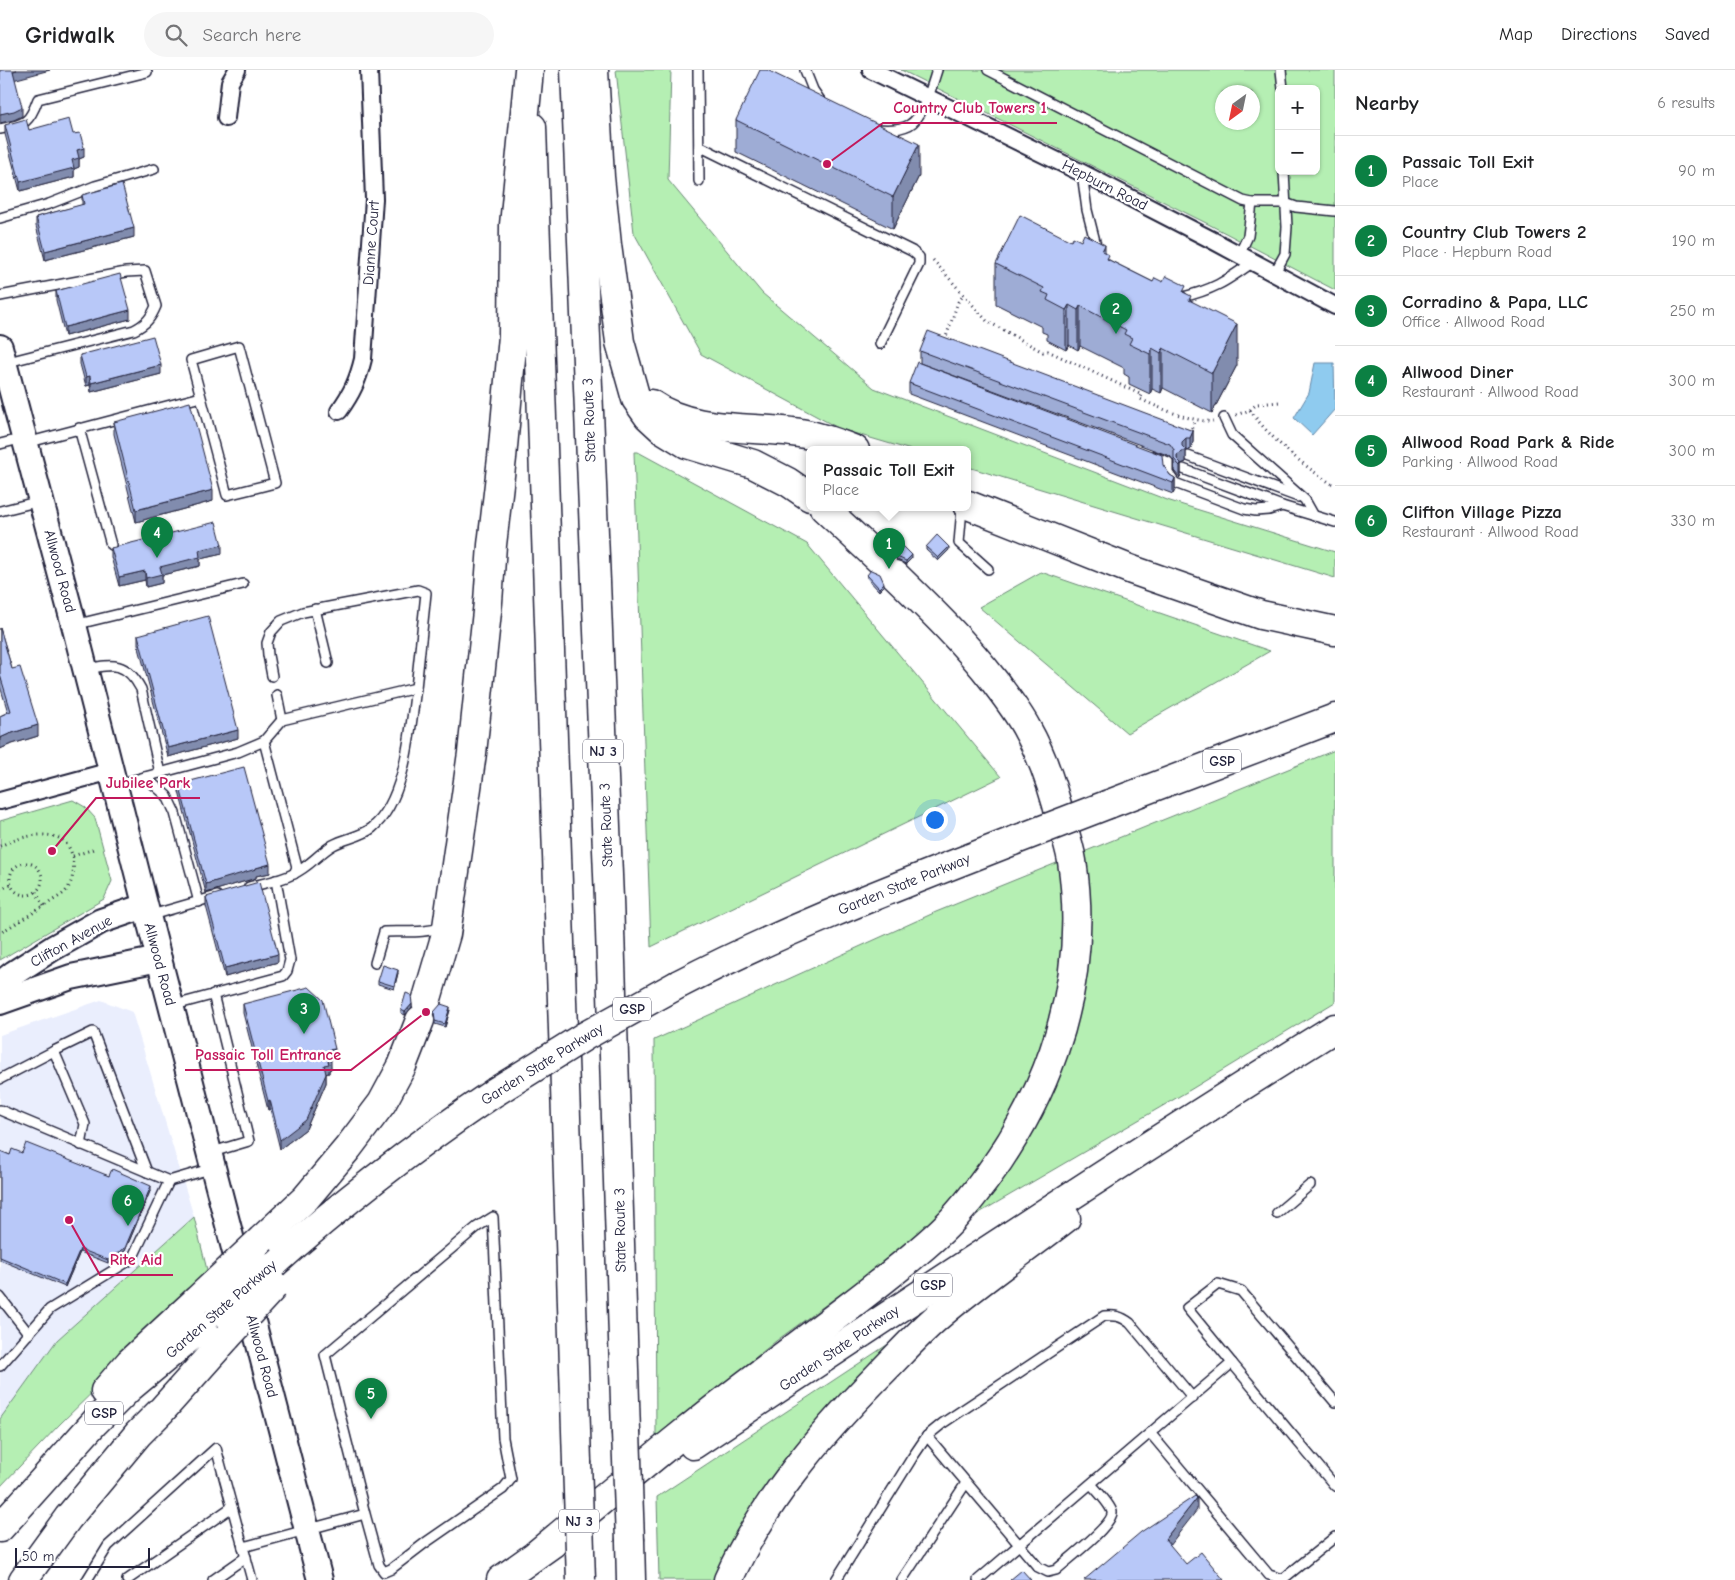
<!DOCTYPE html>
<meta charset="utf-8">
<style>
body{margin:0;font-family:"Comic Neue",sans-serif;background:#f6f6f6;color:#202124}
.controls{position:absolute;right:15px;top:15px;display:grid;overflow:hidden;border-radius:8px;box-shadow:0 1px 4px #0004}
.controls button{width:45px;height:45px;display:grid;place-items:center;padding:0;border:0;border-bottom:1px solid #e0e0e0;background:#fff;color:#202124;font:25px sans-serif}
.compass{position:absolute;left:1215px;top:15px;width:45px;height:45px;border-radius:50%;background:#fff;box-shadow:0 1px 4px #0004;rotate:213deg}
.scale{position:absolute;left:15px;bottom:12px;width:135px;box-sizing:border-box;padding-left:5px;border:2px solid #22223b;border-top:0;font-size:14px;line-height:18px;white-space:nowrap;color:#22223b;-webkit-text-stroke:4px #fff;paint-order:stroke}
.you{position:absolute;left:934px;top:749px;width:18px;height:18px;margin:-12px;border:4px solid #fff;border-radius:50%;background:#1a73e8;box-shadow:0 0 0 8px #1a73e833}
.badge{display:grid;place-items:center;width:32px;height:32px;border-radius:50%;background:#0b8043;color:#fff;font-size:16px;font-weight:700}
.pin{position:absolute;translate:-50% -41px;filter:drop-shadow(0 1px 2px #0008)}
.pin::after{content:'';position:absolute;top:26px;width:18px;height:15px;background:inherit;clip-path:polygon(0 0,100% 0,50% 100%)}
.popup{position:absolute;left:806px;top:376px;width:165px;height:65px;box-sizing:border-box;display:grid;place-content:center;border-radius:8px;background:#fff;filter:drop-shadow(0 1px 4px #0005);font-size:16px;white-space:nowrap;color:#757577}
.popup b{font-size:19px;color:#202124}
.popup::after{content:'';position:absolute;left:50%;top:100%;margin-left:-10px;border:10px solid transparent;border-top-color:#fff}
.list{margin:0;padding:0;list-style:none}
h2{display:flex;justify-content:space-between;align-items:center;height:65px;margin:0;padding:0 20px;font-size:21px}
h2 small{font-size:16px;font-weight:400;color:#757577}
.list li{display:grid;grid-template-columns:32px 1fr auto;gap:15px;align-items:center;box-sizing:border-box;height:70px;padding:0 20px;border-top:1px solid #e0e0e0}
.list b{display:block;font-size:19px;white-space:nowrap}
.list p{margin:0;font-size:16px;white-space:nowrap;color:#757577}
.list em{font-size:16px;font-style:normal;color:#757577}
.icon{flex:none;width:28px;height:28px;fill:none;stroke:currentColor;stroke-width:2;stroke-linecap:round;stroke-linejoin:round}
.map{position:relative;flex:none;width:1335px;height:1510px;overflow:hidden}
header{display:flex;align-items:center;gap:30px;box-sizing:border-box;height:70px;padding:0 25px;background:#fff;border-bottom:1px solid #e0e0e0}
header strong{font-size:24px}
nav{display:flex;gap:28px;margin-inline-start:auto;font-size:18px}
.search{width:350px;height:45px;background:#f6f6f6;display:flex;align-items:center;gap:12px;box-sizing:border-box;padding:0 18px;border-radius:28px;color:#757577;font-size:19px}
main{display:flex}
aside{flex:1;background:#fff}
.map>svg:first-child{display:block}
</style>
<header>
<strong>Gridwalk</strong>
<div class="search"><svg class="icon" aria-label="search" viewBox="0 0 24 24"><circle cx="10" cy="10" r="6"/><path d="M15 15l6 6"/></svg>Search here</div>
<nav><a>Map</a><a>Directions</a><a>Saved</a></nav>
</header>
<main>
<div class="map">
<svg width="1335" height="1510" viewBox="0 0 1335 1510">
<rect width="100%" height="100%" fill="#fff"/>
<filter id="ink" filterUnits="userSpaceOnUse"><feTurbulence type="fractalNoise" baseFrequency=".02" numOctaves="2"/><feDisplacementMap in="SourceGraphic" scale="10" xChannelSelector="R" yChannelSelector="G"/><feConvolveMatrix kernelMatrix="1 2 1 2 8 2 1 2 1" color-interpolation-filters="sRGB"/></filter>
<g filter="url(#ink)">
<path fill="#eaeefd" d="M101 930 132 942 194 1147 57 1270 0 1349V965Z"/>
<g fill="#b5efb3" stroke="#6c8877" fill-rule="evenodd">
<path d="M616 0H671L668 110 762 223 874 318 1170 431 1335 482V508L968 397V380H911L840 359 701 284 634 163Z"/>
<path d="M901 0H1335V220L1210 155ZM1279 19H1316V101H1279ZM1222 22H1252V52H1222Z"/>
<path d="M634 382H638L807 474 1001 707 651 877Z"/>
<path d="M1041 502 1270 581 1127 663 979 537Z"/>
<path d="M1335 680V932L1190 1020 842 1223 776 1271 656 1368 654 970 936 842Z"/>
<path d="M73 730 85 737 95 748 112 811 104 829 0 890V751Z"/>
<path d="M194 1147 209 1208 59 1355 0 1417V1349L57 1270Z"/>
<path d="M893 1271 718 1510H659L657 1427Z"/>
</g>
<path fill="#8fcbef" stroke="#6387a7" d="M1315 293H1334L1335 339 1312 365 1294 348 1309 323Z"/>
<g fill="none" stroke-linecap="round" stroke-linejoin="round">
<g stroke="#22223b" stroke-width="12">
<g id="service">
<path d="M698 0 699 111"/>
<path d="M805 0 813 20 822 33"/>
<path d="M988 0 1243 131 1252 133H1285L1296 137 1335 141"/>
<path d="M1281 0 1283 19"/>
<path d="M0 59C25 54 29 54 38 29L147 2"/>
<path d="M878 59C889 60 899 60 909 55 924 47 932 15 937 0"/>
<path d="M699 76 912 181 919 187V194L880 274"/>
<path d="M1082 103 1087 140 1097 179"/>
<path d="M0 148 49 134 95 116 154 99"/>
<path d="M1239 185 1248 166 1252 133"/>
<path d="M1274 204 1285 184 1287 157 1284 101"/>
<path d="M0 226 126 202 145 201 156 236C151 248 146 254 134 260L4 293"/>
<path d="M1179 228C1213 220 1225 212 1253 192"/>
<path d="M1224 348 1232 365 1305 430 1314 446"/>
<path d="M79 358 111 475"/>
<path d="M26 373 201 327 227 425 275 413 239 276 191 290 201 327"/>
<path d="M0 374 24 368"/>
<path d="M1153 386 1168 392V403L1175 413 1244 439 1256 441 1269 440 1282 436 1335 452"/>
<path d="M1188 386 1298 427"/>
<path d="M1183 399 1282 436"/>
<path d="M962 438 959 473 988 499"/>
<path d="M0 441 40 431"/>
<path d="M315 539 328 593"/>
<path d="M74 555 243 514"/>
<path d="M86 599C113 594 126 591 141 619L160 703"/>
<path d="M272 606 268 585 267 573 271 562 281 551 303 542 418 520 426 523 416 618"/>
<path d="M277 625 282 650"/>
<path d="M145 707 167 726 175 743 199 832"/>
<path d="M115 715 238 682 264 671 297 797 294 804"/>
<path d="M249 817C263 813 280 811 293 804 308 798 319 783 333 775 345 768 361 767 372 758 406 730 410 660 416 618L282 650 264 671"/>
<path d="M148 846 217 826"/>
<path d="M375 893 384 862C405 861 423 864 443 857"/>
<path d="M171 936 283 906 287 901 290 890 276 810"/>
<path d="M0 1009 54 981"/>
<path d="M0 1040 169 1111 213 1098"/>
<path d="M81 1075 85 1054 54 981 93 962 147 1102"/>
<path d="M209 1083 249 1071 213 924"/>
<path d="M1277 1143 1310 1115"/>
<path d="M0 1227 29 1264"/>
<path d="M1232 1293 1187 1238 1218 1214 1241 1221 1335 1332"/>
<path d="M0 1296 50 1239 132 1189 169 1111"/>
<path d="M1151 1364 1269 1505 1283 1509 1335 1467"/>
<path d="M927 1366 1038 1497 1048 1502 1056 1500C1066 1491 1114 1454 1112 1442 1110 1434 1097 1421 1091 1414"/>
<path d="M87 1510 108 1476 216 1378 243 1477"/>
<path d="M127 1510 232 1437"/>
<path d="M213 1510 246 1487"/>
<path d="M252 1510 243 1477 365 1444 379 1495 384 1502 391 1499 425 1473 503 1419 511 1409 503 1368 493 1147 477 1157 325 1285 365 1444"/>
<path d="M836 1510 912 1388 927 1366 943 1353 1104 1246C1115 1245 1121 1246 1130 1253L1193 1328"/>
<path d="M902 1510 966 1413"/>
<path d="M978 1510 1232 1293 1335 1416"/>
</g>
</g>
<g stroke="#22223b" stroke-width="20">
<g id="minor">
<path d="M871 0 1082 103 1212 170 1335 236"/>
<path d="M226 48 230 12 237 0"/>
<path d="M339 341C352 323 358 310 363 289L374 129 369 0"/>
<path d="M0 731 111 701"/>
</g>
</g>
<g stroke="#22223b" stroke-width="28">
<g id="secondary">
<path d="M0 277 74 555 159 889 320 1510"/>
<path d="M0 914 14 903 53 878 101 851 145 836"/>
<path d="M0 932 71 907 159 889"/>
</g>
</g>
<g stroke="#22223b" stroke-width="31">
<g id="trunk">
<path d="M575 0 609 829 626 1362"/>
<path d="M532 57 567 1076 577 1392"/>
<path d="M630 1471 631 1510"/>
</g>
</g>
<g stroke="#22223b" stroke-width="31">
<g id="motorway">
<path d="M594 0 600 107 607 175 620 272 636 329 648 346 661 358 687 374 753 394 788 412 810 427"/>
<path d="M651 334C691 362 746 356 792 362 813 364 835 372 855 380"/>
<path d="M968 435 1132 500 1261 545 1335 561"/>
<path d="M824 438 882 492"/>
<path d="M1109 734 1335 648"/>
<path d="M679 914C787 858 901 815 1013 771"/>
<path d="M426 932 446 864 472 683 488 532 492 475 502 388 513 266 514 155 529 0"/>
<path d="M262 1169 306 1128 348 1078 382 1033 402 996 420 950"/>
<path d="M269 1198C340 1134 415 1076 495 1022"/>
<path d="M105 1321 130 1292 196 1231"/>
<path d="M693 1375C905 1234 1118 1093 1335 958"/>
<path d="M0 1458 95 1352 129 1318 220 1242"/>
<path d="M538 1483C613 1421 687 1358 766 1299 811 1265 858 1231 902 1195 920 1180 939 1165 954 1148 1042 1049 1092 924 1072 791 1070 779 1066 766 1062 754 1054 721 1044 689 1027 659 1018 642 1006 627 995 612 965 573 930 539 895 505"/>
<path d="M23 1510 68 1448 138 1364 162 1340 227 1267"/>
<path d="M501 1510 553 1473"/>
<path d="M728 1510C763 1432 818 1367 878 1306 899 1285 919 1262 942 1243 982 1209 1025 1180 1066 1148"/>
</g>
</g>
<g stroke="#22223b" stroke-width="3" stroke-dasharray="1 4" stroke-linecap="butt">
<path d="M933 190 987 251 1043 282 1048 281 1142 325 1140 329C1157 337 1194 353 1213 351"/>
<path d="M945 270 958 232 963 226"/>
<path d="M1250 340C1270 369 1305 397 1335 416"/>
<path d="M1236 345 1250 340 1257 334 1280 332"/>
<path d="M1190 363 1195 349"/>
<path d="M0 776C15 769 39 761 56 767 77 773 78 808 65 822 61 826 54 829 49 833 33 843 16 853 0 863"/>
<path d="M73 786 94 779"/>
<circle cx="26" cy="809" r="16"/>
<path d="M0 819 11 815"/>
<path d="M36 822 44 836"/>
</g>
<use href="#service" stroke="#fff" stroke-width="9"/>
<use href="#minor" stroke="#fff" stroke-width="16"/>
<use href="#secondary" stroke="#fff" stroke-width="24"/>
<use href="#trunk" stroke="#fff" stroke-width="28"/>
<use href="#motorway" stroke="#fff" stroke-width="28"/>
<g stroke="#22223b" stroke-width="31" stroke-linecap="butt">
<g id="trunk-bridge">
<path d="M626 1362 630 1471"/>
<path d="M577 1392 581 1510"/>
</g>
</g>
<g stroke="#22223b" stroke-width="31" stroke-linecap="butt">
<g id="motorway-bridge">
<path d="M1013 771 1109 734"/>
<path d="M495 1022 585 966 679 914"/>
<path d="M196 1231 262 1169"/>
<path d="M220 1242 269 1198"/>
<path d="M227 1267 274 1216"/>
</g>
</g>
<use href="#trunk-bridge" stroke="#fff" stroke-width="28"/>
<use href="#motorway-bridge" stroke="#fff" stroke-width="28"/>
</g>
<g fill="#9eacd5" stroke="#22223b">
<path d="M736 50 919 106 893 159 736 82Z"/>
<path d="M5 55 29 60 73 64 84 87 79 89V97L74 99V107L20 121 5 64Z"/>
<path d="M82 125 134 167 45 190 36 156V147L82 135Z"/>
<path d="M1071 171 1105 183 1109 190 1153 212 1186 223 1237 295 1212 343 1163 318 1161 323 1152 319 1150 324 1129 314V307L1124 304V298L1080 276 1078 280 1069 275 1066 280 1047 270V264L1042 262V257L996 234V194Z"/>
<path d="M56 221 130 249 65 266 56 230Z"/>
<path d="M920 281 1193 361V372L1190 380 1186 381V392L1181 394V405L1180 408 1174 401V391L1170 386 920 293Z"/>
<path d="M80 285 161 304 91 322 90 315 86 316 80 294Z"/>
<path d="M909 313 1163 395 1170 405 1175 408V420L1173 424 909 324Z"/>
<path d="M114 352 213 431 136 452 114 364Z"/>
<path d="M926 477 949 480 938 491 926 480Z"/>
<path d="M111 478 222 484 200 489V496L162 505V513L146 517 145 510 119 516 111 487Z"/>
<path d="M893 478 912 488 906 494 897 490 893 481Z"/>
<path d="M867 505 884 516 879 521 867 508Z"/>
<path d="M0 558 12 599 38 666 9 675 0 679V646L8 642 0 616Z"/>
<path d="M138 565 238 668 168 687 138 574Z"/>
<path d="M179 714 270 803 256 806V808L206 823 179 722Z"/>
<path d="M206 827 278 892 225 907 206 836Z"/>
<path d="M398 903 394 919 378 914V911Z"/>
<path d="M243 934 335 988 330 989 331 999 329 1000V1003H326V1013L306 1059 280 1079 270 1039 268 1040 243 943Z"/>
<path d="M412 937 405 945 401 943V940Z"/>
<path d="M450 940 445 957 435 954 434 942Z"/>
<path d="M0 1081 10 1085 22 1083 109 1106 151 1119 125 1181 108 1193 80 1182 65 1217 0 1190Z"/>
</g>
<g fill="#818cae" stroke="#22223b">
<path d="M17 0H50L13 10V1Z"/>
<path d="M22 37V46L14 50 0 53V44Z"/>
<path d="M919 74V106L893 159V127Z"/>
<path d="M84 78V87L79 89V97L74 99V107L20 121V112L72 90 77 80Z"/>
<path d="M134 158V167L45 190V181Z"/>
<path d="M1105 175V215L1102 181Z"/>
<path d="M1069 235V275L1066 280V240Z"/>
<path d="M1080 236V276L1078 280V240Z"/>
<path d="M130 240V249L65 266V257Z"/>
<path d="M1237 254V295L1212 343V303Z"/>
<path d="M1152 278V319L1150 324V284Z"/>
<path d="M1163 278V318L1161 323V283Z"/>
<path d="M161 295V304L91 322V313Z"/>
<path d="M90 306V315L86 316V307Z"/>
<path d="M1193 361V372L1190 380V368Z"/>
<path d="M1186 368V392L1181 394V405L1180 408V396L1177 393V385L1182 372Z"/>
<path d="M1175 408V420L1173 424V413Z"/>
<path d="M213 420V431L136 452V440Z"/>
<path d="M222 475V484L200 489V496L162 505V513L146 517V508L160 497 199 480Z"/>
<path d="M949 477V480L938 491V488Z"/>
<path d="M912 485V488L906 494V491Z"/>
<path d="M145 501V510L119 516V507Z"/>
<path d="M884 513V516L879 521V518Z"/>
<path d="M38 655V666L9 675 0 679V668L9 664Z"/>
<path d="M238 660V668L168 687V678Z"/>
<path d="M270 794V803L256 806V808L206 823V814L256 798Z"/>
<path d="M278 884V892L225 907V898Z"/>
<path d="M398 900V903L394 919V916Z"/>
<path d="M412 934V937L405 945V942Z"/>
<path d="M450 937V940L445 957V954Z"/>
<path d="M335 979V988L328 989V980Z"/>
<path d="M331 990V999L329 1000V1003L324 1004V995L328 991Z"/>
<path d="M326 1004V1013L306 1059 280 1079V1070Z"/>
<path d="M270 1030V1039L268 1040V1031Z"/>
<path d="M151 1116V1119L125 1181 108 1193V1190Z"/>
<path d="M80 1179V1182L65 1217V1214Z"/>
<path d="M1197 1428V1440L1165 1481V1469Z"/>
</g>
<g fill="#b8c8f8" stroke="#22223b">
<path d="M0 0H17L13 1 22 37 14 41 0 44Z"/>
<path d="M760 0H767L919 74 893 127 736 50Z"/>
<path d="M26 49 29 60 69 49 73 64 80 63 84 78 77 80 79 88 72 90 74 98 20 112 5 55Z"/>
<path d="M122 114 134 158 45 181 36 147 84 134 82 125Z"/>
<path d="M1020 145 1071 171 1073 167 1081 171 1084 164 1105 175 1102 181 1109 185 1107 189 1153 212 1155 208 1163 212 1166 206 1186 216 1183 222 1191 226 1189 230 1237 254 1212 303 1163 278 1161 283 1152 278 1150 284 1129 274 1132 268 1124 264 1126 260 1080 236 1078 240 1069 235 1066 240 1047 230 1049 225 1042 222 1044 218 996 194Z"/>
<path d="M120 204 130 240 65 257 56 221Z"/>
<path d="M928 261 1193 361 1190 368H1186L1182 372V376L1186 380 1177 385V389L1181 393 1180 396 1174 389V380L1170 374 920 281Z"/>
<path d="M153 266 161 295 91 313 90 306 86 307 80 285Z"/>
<path d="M917 292 1162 385 1163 395 1170 405 1175 408 1173 413 909 313Z"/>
<path d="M190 332 213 420 136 440 114 352Z"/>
<path d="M216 452 222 475 199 480 200 487 160 497 162 504 146 508 145 501 119 507 111 478Z"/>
<path d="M937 465 949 477 938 488 926 477Z"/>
<path d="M899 472 912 485 906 491 897 487 893 478Z"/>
<path d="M871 500 880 504 884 513 879 518 867 505Z"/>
<path d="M208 546 238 660 168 678 138 565Z"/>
<path d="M0 558 12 599 20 597 38 655 9 664 0 668V646L11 641 0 605Z"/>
<path d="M244 697 270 794 256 798V799L206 814 179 714Z"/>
<path d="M259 812 278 884 225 898 206 827Z"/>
<path d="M383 895 398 900 394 916 378 911Z"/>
<path d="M309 917 323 930 335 979 328 980 331 990 328 991 329 994 324 995 326 1004 306 1050 280 1070 270 1030 268 1031 243 934Z"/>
<path d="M406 923 411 925 412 934 405 942 401 940Z"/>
<path d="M441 934 450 937 445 954 435 951 434 942Z"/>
<path d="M26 1073 109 1106 112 1099 151 1116 125 1178 108 1190 80 1179 65 1214 0 1187V1081L10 1085 12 1079 22 1083Z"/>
<path d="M1195 1426 1197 1428 1165 1469 1186 1494 1201 1482 1224 1510H1084L1141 1462Z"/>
<path d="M1022 1500 1031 1510H1010Z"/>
</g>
</g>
<g text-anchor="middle" stroke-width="4.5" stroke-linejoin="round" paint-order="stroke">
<g fill="#fff" stroke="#646476" stroke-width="1">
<rect x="583" y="669.5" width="40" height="23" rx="4"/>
<rect x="1203" y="679.5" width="38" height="23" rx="4"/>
<rect x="613" y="927.5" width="38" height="23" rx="4"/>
<rect x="914" y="1203.5" width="38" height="23" rx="4"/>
<rect x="85" y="1331.5" width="38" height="23" rx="4"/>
<rect x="559" y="1439.5" width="40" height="23" rx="4"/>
</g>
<g font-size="14" font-weight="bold" fill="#22223b">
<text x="603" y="686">NJ 3</text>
<text x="1222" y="696">GSP</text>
<text x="632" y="944">GSP</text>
<text x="933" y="1220">GSP</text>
<text x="104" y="1348">GSP</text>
<text x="579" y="1456">NJ 3</text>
</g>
<g font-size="15" fill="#22223b" stroke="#fff">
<text transform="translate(1105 115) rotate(27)" y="5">Hepburn Road</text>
<text transform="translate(371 173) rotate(-86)" y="5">Dianne Court</text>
<text transform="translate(589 350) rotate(-92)" y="5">State Route 3</text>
<text transform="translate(60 501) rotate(75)" y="5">Allwood Road</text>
<text transform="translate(606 755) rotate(-92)" y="5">State Route 3</text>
<text transform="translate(904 814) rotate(-22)" y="5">Garden State Parkway</text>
<text transform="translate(71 871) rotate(-29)" y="5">Clifton Avenue</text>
<text transform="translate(160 894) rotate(75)" y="5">Allwood Road</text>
<text transform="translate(542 994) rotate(-32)" y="5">Garden State Parkway</text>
<text transform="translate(620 1160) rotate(-91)" y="5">State Route 3</text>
<text transform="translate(221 1239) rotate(-41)" y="5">Garden State Parkway</text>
<text transform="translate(839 1278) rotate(-34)" y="5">Garden State Parkway</text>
<text transform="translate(262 1286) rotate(75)" y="5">Allwood Road</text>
</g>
</g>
<path fill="none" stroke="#c2185b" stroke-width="2" d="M827 94L883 53H1057M52 781L96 728H200M426 942L351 1000H185M69 1150L100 1205H173"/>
<g fill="#c2185b" stroke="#fff" stroke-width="2">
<circle cx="827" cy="94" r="5"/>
<circle cx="52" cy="781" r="5"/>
<circle cx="426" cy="942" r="5"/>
<circle cx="69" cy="1150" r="5"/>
</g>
<g font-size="16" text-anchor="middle" font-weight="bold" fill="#c2185b" stroke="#fff" stroke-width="4.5" stroke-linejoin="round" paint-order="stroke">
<text x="970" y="43">Country Club Towers 1</text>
<text x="148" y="718">Jubilee Park</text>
<text x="268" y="990">Passaic Toll Entrance</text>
<text x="136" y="1195">Rite Aid</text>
</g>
</svg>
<div class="controls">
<button>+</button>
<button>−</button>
</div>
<svg class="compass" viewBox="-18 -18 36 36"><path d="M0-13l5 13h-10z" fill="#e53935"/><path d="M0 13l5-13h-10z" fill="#757577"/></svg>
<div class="scale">50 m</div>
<div class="you"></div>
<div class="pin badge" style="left:889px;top:499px">1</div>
<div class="popup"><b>Passaic Toll Exit</b>Place</div>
<div class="pin badge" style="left:1116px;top:264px">2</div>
<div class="pin badge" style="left:304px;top:964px">3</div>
<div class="pin badge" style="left:157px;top:488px">4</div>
<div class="pin badge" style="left:371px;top:1349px">5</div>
<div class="pin badge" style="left:128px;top:1156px">6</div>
</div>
<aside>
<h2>Nearby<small>6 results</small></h2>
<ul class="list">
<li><span class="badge">1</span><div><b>Passaic Toll Exit</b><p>Place</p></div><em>90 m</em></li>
<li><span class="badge">2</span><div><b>Country Club Towers 2</b><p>Place · Hepburn Road</p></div><em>190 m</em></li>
<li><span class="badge">3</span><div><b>Corradino &amp; Papa, LLC</b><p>Office · Allwood Road</p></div><em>250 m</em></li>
<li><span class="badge">4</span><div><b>Allwood Diner</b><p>Restaurant · Allwood Road</p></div><em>300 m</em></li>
<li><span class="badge">5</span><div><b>Allwood Road Park &amp; Ride</b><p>Parking · Allwood Road</p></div><em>300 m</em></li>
<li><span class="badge">6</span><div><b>Clifton Village Pizza</b><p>Restaurant · Allwood Road</p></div><em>330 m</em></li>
</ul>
</aside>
</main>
